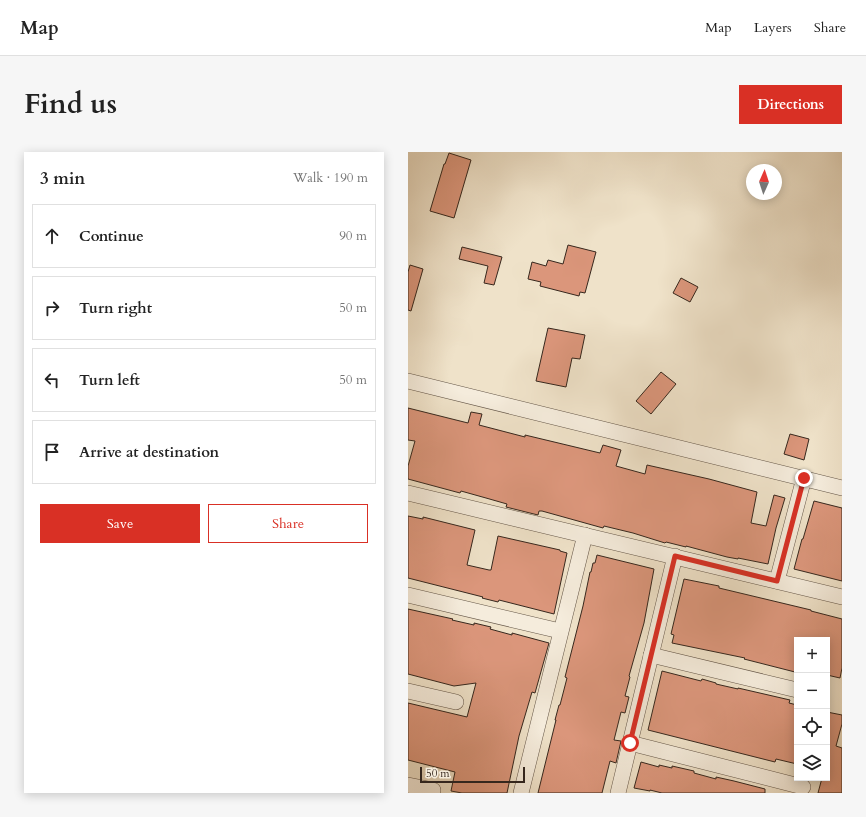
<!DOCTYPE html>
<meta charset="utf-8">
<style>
body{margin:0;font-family:Cardo,serif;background:#f6f6f6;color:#222}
.controls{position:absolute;right:12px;bottom:12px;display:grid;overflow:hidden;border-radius:0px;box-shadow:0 2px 10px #0003}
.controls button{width:36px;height:36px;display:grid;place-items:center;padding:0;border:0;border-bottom:1px solid #e0e0e0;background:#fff;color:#222;font:20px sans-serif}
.compass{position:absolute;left:338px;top:12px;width:36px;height:36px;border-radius:50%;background:#fff;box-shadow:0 2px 10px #0003;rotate:3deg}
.scale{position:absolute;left:12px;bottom:10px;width:105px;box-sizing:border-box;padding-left:4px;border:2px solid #36271d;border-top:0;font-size:11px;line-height:14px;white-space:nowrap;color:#36271d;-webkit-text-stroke:3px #f5ecdc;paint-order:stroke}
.stop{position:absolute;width:12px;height:12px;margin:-9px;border:3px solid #d93025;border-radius:50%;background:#fff}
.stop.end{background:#d93025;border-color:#fff;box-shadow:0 1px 4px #0008}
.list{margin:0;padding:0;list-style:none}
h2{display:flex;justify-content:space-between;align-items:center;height:52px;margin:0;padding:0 16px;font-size:17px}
h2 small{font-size:13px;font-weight:400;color:#767676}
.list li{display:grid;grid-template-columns:26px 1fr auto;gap:12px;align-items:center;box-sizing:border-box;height:64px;margin:0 8px 8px;padding:0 8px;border:1px solid #e0e0e0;border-radius:0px}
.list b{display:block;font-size:15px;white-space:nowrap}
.list em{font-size:13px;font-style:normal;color:#767676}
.actions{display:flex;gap:8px;padding:12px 16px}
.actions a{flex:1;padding:9px 0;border:1px solid #d93025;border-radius:0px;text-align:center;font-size:14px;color:#d93025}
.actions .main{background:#d93025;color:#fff}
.icon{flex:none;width:22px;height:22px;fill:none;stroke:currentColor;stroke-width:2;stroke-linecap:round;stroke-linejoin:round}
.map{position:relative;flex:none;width:434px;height:641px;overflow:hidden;border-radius:0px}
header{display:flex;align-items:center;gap:24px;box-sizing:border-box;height:56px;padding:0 20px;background:#fff;border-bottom:1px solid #e0e0e0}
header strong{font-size:19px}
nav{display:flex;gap:22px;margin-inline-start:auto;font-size:14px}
.intro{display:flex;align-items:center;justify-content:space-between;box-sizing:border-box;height:96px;padding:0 24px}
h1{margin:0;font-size:28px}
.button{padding:10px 18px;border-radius:0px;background:#d93025;color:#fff;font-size:14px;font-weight:700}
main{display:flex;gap:24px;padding:0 24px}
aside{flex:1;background:#fff;border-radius:0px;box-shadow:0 2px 10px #0003}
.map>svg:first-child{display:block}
</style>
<header>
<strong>Map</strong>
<nav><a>Map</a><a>Layers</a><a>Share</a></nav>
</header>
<div class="intro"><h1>Find us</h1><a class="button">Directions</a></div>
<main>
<aside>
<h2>3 min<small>Walk · 190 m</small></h2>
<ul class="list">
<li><svg class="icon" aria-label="ahead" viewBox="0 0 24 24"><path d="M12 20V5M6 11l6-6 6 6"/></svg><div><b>Continue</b></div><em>90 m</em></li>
<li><svg class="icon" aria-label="right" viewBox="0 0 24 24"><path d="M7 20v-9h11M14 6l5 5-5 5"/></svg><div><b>Turn right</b></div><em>50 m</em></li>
<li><svg class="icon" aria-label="left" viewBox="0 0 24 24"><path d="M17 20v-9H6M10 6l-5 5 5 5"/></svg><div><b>Turn left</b></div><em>50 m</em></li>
<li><svg class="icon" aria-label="arrive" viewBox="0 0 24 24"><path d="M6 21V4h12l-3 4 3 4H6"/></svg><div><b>Arrive at destination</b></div></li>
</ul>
<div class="actions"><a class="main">Save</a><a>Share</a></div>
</aside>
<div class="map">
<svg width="434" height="641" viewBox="0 0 434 641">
<rect width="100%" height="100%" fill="#efe2c9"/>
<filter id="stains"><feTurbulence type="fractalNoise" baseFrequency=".005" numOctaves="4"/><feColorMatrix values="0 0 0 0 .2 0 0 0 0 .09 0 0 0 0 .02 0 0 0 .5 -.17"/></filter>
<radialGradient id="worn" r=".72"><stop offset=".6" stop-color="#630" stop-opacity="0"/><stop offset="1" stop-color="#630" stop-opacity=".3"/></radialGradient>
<g fill="#db967b" stroke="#36271d">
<path d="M41 1 63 8 46 66 22 59 36 12H37Z"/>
<path d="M160 93 188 100 177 141 172 140 171 144 132 134 133 130 120 127 124 110 138 114 140 108 155 112Z"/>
<path d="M54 95 94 105 86 133 76 131 80 114 51 107Z"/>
<path d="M2 113 15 117 3 159 0 158V120Z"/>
<path d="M273 126 290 135 282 150 265 141Z"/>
<path d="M140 176 177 183 172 207 164 206 158 235 128 229Z"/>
<path d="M253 220 268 232 243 262 228 249Z"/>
<path d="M0 256 60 271 63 260 74 262 71 273 117 285V283L192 301 195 293 213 298 208 314 237 322 239 313 301 327 349 340 343 371 358 374 366 343 377 346 368 376 360 412 330 406V407L319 405 278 394V395L258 390 257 391 225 381 196 374 195 376 134 359H131L130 363 98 355 99 352 78 346 53 339 52 341 0 327V314L7 289 0 288Z"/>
<path d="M382 282 401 287 396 308 376 302Z"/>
<path d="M406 349 434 356V429L386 417 394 387H395Z"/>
<path d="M0 364 15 367V365L67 378 59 413 81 418H83L90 384 152 398V399L159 401 146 462 91 448 90 450 74 446 75 445 0 426Z"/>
<path d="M189 403 246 417 236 471 221 524 222 525 217 544 221 545 217 561 213 560 206 588 213 589 208 611 202 609 194 641H130L148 568H147L151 553H152L159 526 157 525 175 454 182 420H183L185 411H187Z"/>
<path d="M276 427 311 434V436L403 458V459L434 467V516L432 526 419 523V501L421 492 419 491V488H389V513L387 520 336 507 337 506 264 491 266 483 263 482Z"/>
<path d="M0 457 45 467 44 468 66 473V471L83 475 82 477 104 483V481L141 491 127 541 124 540 111 584 99 641H54L43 639 47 620 0 608V551L59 565 68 531 46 534 0 522Z"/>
<path d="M254 519 293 529 294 527 308 531V532L330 537V536L382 548 381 551 389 553V612L368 607 367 610 240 578Z"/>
<path d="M419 560 434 563V572L428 594 434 596V641H410L414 626H419Z"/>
<path d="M233 610 251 615V613L264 616V614L286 619V621L308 627V625L326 629 357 637V641H254L242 638V639L226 636Z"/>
</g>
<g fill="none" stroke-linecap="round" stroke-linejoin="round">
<g stroke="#645648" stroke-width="16">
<g id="minor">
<path d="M0 229 434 336"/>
<path d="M0 341 434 445"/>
<path d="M369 429 396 326"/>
<path d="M0 443 152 479"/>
<path d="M243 503 389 538"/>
<path d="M0 539 48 550"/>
<path d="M222 591 395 635"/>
<path d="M0 633 25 638"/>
<path d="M113 641 177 383"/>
<path d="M210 641 267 404"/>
</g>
</g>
<use href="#minor" stroke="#f5ecdc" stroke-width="15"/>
</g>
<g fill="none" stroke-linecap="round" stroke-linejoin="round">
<path stroke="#d93025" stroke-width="5" d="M222 591 267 404 369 429 396 326"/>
</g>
<rect width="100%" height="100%" filter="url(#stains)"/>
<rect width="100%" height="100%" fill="url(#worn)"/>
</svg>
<div class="controls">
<button>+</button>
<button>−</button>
<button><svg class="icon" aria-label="locate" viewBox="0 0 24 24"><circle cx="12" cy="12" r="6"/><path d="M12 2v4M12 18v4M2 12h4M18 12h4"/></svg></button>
<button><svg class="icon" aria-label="layers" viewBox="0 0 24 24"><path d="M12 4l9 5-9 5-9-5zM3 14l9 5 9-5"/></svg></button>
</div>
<svg class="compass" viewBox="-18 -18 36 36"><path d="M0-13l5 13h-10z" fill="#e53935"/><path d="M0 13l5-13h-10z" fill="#767676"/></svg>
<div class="scale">50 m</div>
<div class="stop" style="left:222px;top:591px"></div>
<div class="stop end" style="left:396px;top:326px"></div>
</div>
</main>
